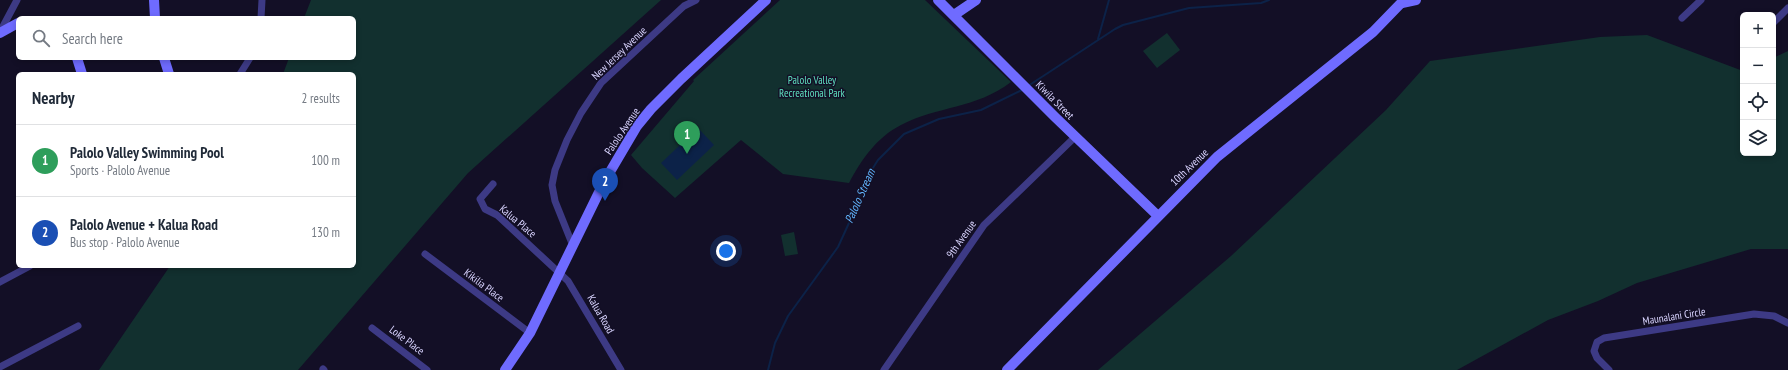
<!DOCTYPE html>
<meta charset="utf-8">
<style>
body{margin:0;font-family:"PT Sans Narrow",sans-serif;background:#f2f2f3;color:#1f2937}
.controls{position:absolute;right:12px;top:12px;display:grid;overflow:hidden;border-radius:6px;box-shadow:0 2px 6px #0003}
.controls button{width:36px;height:36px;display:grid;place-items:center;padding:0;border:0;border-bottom:1px solid #e0e1e3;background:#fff;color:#1f2937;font:20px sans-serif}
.you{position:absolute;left:726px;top:251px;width:14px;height:14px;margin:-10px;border:3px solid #fff;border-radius:50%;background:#1a73e8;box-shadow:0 0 0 6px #1a73e833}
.badge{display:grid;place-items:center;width:26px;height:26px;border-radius:50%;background:#117e91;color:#fff;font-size:13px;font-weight:700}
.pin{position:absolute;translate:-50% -33px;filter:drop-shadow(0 1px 2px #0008)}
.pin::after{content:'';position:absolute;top:21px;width:14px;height:12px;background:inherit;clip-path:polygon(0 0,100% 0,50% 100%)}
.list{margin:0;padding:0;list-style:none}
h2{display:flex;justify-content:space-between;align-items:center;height:52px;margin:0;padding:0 16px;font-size:17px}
h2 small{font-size:13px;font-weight:400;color:#747a83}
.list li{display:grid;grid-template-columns:26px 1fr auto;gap:12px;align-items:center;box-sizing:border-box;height:72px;padding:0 16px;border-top:1px solid #e0e1e3}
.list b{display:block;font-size:15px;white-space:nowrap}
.list p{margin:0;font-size:13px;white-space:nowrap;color:#747a83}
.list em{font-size:13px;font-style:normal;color:#747a83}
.icon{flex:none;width:22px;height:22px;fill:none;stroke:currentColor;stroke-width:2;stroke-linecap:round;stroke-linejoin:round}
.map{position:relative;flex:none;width:1788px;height:370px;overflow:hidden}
.search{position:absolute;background:#fff;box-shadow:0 2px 6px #0003;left:16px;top:16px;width:340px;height:44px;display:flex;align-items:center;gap:10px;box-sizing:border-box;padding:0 14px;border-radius:6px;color:#747a83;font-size:15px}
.panel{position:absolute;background:#fff;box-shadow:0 2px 6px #0003;left:16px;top:72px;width:340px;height:196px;border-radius:6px}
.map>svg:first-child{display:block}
</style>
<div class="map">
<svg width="1788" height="370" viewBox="0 0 1788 370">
<rect width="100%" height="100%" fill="#130f26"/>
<g fill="#12302f">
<path d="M311 0H661L468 173 298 370H99L170 266H354V74H283L289 58H354V18H304Z"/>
<path d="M780 0H925L1011 82C976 109 937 106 901 125 877 137 861 160 849 183L783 174 741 140 675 198 642 168 631 155 694 81 693 80Z"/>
<path d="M1167 33 1180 50 1157 68 1143 51Z"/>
<path d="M1647 35 1743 71V153H1773V58L1788 51V249H1751L1637 283 1598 301 1548 320 1457 370H1098L1231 256 1386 110 1430 61 1600 37Z"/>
<path d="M794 232 798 254 785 256 781 235Z"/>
</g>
<path fill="#0c2248" d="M698 128 714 145 677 180 661 163Z"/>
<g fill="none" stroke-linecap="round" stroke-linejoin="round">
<g stroke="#0c2248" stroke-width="2">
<path d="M1098 39 1109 0"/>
<path d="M1028 86 1115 29 1123 25 1189 8 1261 3 1269 0"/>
<path d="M768 370 775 343 788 316 838 247 854 212 864 182 878 160 904 134 939 119 981 110 1022 90"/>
</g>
<g stroke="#3d3a85" stroke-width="7">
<path d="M261 18 262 0"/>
<path d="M1682 18 1701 0"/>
<path d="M1773 23 1788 8"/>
<path d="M0 32 17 0"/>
<path d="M240 74 250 58"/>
<path d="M493 184 480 199 485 209 497 215 568 281 621 370"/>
<path d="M573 246 555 201 552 185 555 170 567 140 581 113 601 83 684 6 696 0"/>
<path d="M425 254 530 333"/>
<path d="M0 282 30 266"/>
<path d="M372 328 427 370"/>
<path d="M0 367 78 326"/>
<path d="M323 369 324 370"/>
<path d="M884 370 984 225 1075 137"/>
<path d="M1609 370 1597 358 1594 351 1597 342 1604 338 1754 314 1774 316 1788 323"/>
</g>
<g stroke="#6f6bff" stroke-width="10">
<path d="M154 0 155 18"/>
<path d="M938 0 1055 117 1158 216"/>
<path d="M1402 3 1416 0"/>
<path d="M954 15 976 0"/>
<path d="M0 33 18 23"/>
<path d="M77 58 82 74"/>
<path d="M164 58 169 74"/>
<path d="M505 370 530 333 604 182 637 126 651 109 681 79 766 0"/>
<path d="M1007 370 1217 157 1373 32 1404 0"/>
</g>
</g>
<g text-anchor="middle" stroke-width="3" stroke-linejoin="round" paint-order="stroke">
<g font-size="11" fill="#d9d4ff" stroke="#130f26">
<text transform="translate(619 53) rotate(-44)" y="4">New Jersey Avenue</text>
<text transform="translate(1055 100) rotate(45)" y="4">Kiwila Street</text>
<text transform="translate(622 131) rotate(-56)" y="4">Palolo Avenue</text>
<text transform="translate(1189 167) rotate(-44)" y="4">10th Avenue</text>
<text transform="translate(518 221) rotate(40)" y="4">Kalua Place</text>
<text transform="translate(961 239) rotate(-55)" y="4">9th Avenue</text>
<text transform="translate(484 285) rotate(37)" y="4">Kikilia Place</text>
<text transform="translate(601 314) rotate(60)" y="4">Kalua Road</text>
<text transform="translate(1674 316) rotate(-9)" y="4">Maunalani Circle</text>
<text transform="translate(407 340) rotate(37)" y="4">Loke Place</text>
</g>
<g font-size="11" fill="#5fe0c0" stroke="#130f26">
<text x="812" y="84">Palolo Valley<tspan x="812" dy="13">Recreational Park</tspan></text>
</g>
<g font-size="12" font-style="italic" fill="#62b6ff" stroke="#130f26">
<text transform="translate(860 196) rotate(-66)" y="4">Palolo Stream</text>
</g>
</g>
</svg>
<div class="controls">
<button>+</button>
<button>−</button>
<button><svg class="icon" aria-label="locate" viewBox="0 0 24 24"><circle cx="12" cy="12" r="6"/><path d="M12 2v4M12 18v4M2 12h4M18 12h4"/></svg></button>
<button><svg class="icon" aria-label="layers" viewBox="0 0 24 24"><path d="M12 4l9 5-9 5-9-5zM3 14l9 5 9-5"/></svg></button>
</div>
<div class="you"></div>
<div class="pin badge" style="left:687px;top:154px;background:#2e9e5b">1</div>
<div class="pin badge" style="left:605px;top:201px;background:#1a4fb4">2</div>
<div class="search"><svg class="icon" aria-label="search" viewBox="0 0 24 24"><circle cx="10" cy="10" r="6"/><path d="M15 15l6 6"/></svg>Search here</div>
<section class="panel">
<h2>Nearby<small>2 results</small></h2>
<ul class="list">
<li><span class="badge" style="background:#2e9e5b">1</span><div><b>Palolo Valley Swimming Pool</b><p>Sports · Palolo Avenue</p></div><em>100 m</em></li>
<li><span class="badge" style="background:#1a4fb4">2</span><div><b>Palolo Avenue + Kalua Road</b><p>Bus stop · Palolo Avenue</p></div><em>130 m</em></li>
</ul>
</section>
</div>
